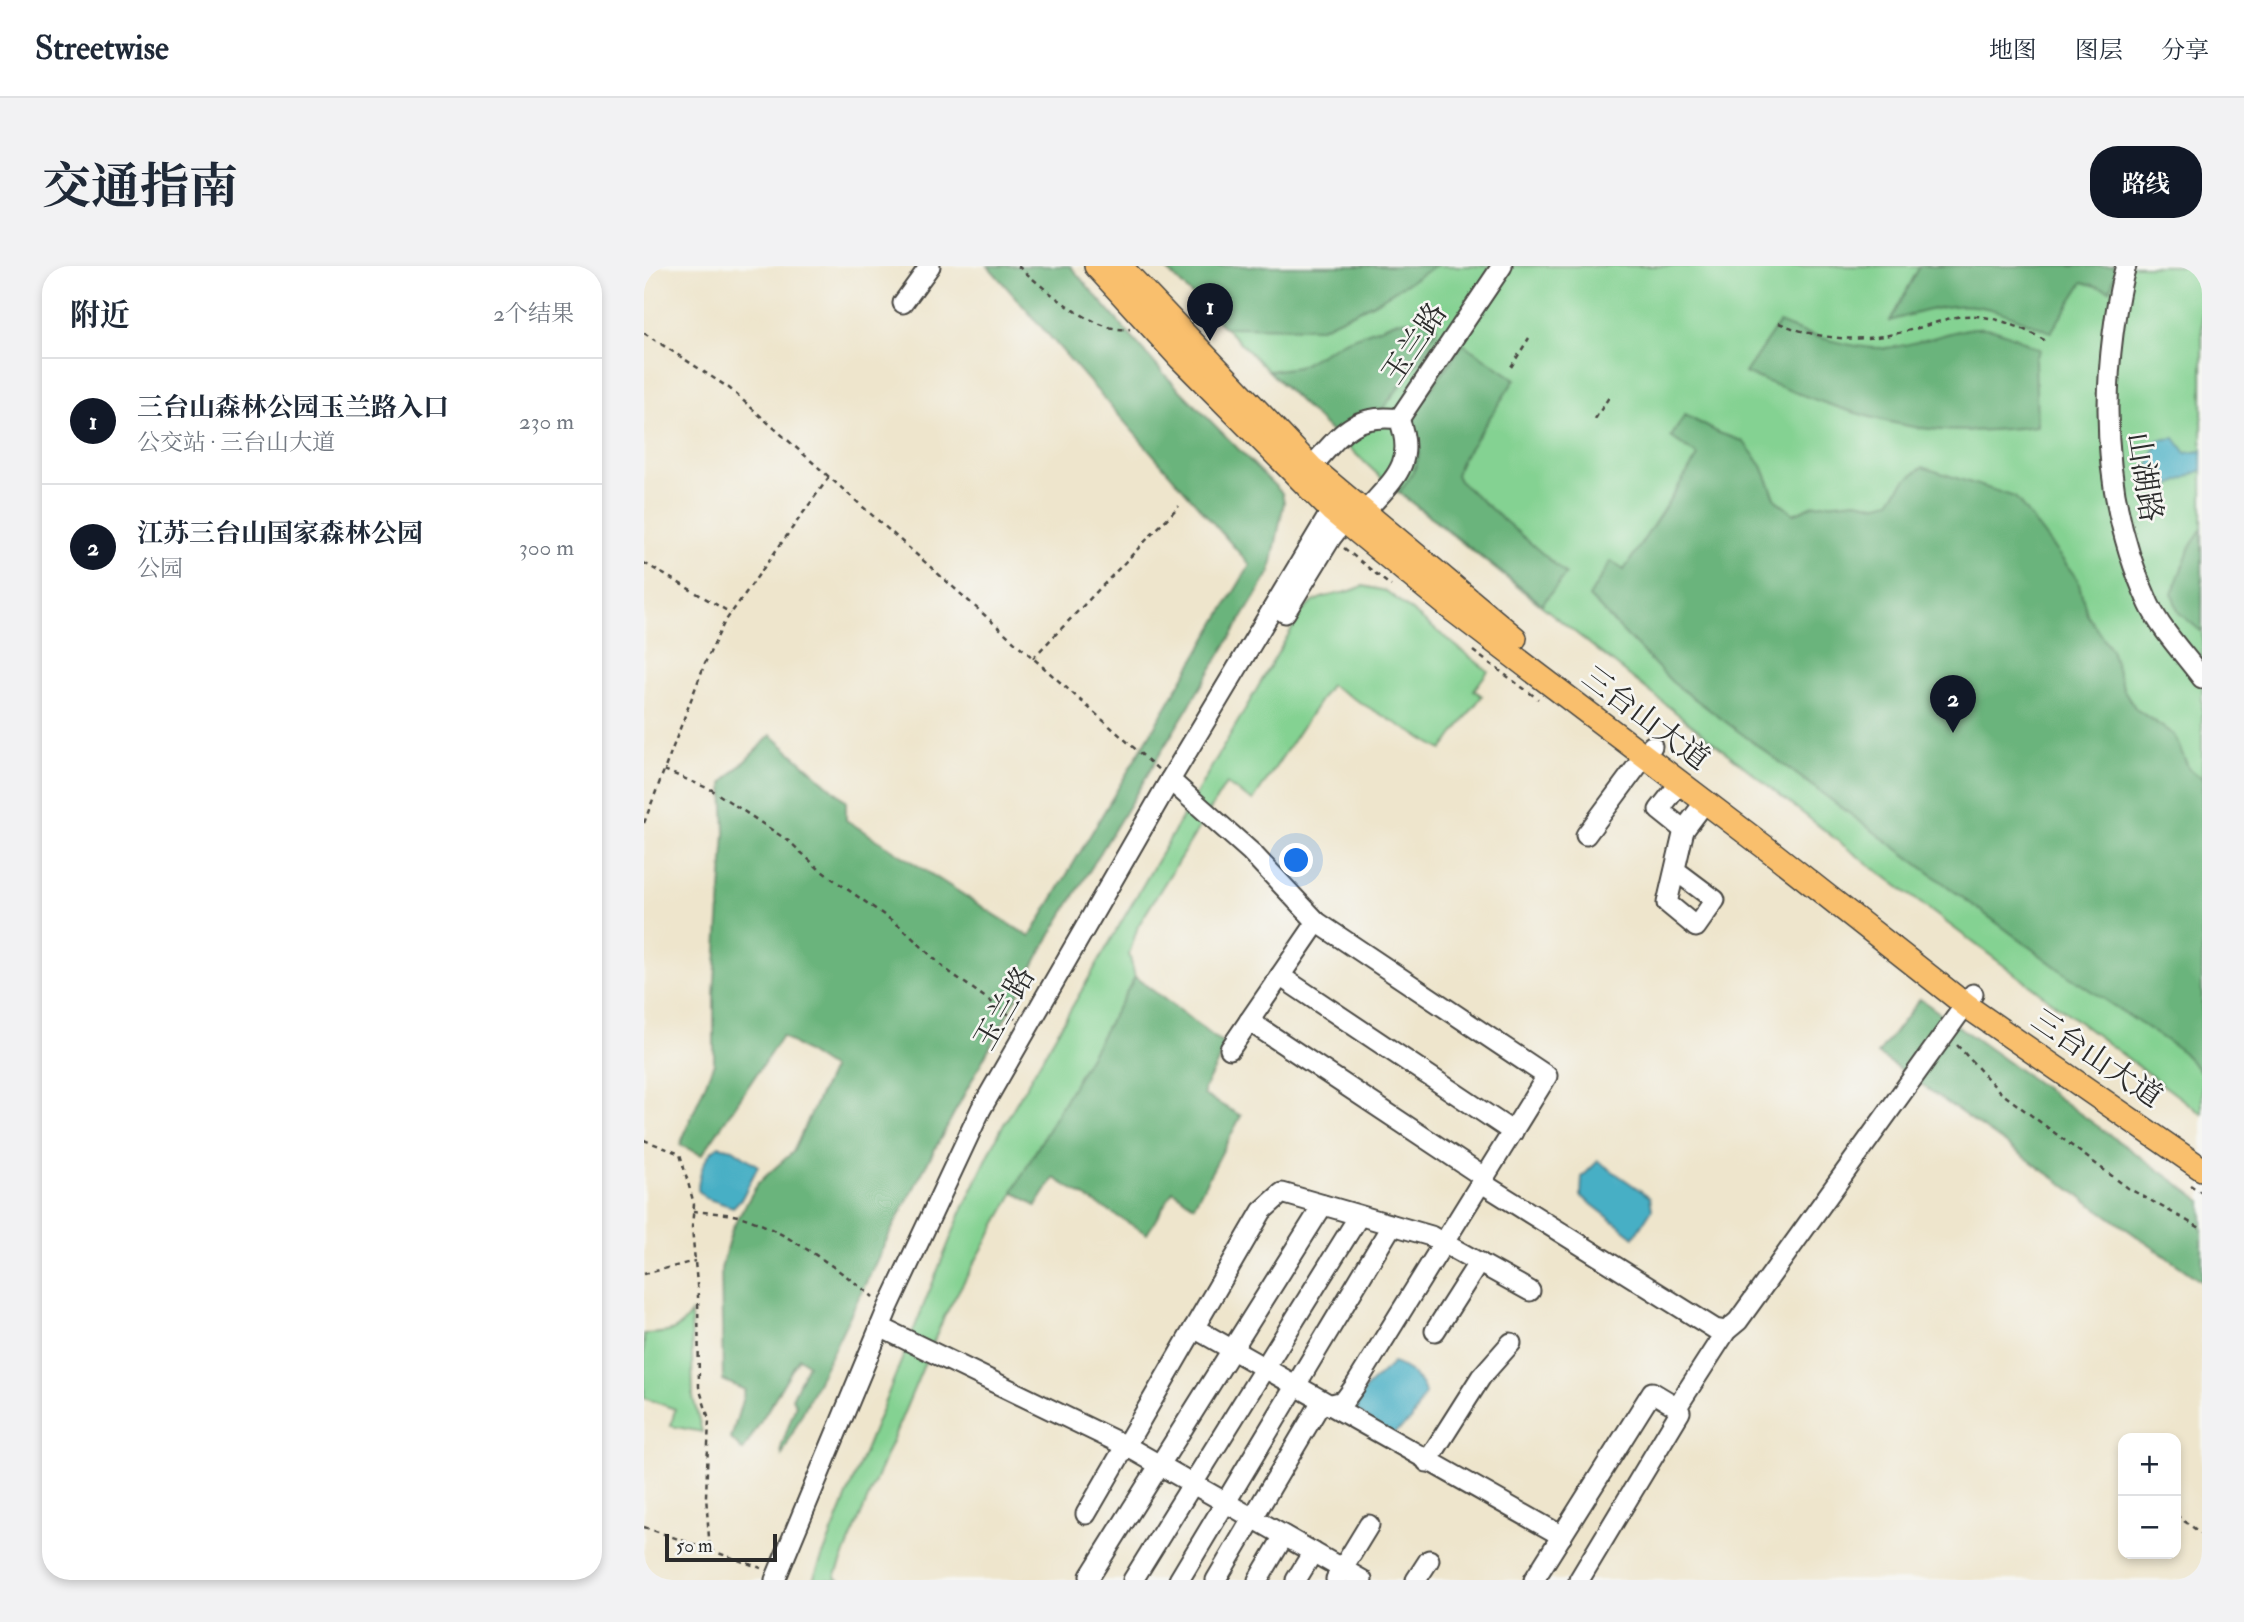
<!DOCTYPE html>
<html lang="zh">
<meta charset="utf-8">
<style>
body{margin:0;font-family:"IM FELL Double Pica","Noto Serif SC",serif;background:#f2f2f3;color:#1f2937}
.controls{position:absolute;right:21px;bottom:21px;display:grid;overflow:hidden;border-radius:14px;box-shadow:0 4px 10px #0003}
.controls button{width:63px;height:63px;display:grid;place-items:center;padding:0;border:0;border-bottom:2px solid #e0e1e3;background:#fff;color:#1f2937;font:35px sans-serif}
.scale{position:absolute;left:21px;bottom:18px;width:112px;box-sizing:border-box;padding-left:7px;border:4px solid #2b2b2b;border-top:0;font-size:19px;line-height:24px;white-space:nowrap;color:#2b2b2b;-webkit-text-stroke:5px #f6f6f2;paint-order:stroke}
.you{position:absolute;left:653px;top:595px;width:24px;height:24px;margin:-18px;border:5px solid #fff;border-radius:50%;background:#1a73e8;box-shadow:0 0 0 10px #1a73e833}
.badge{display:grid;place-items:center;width:46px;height:46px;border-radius:50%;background:#111827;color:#fff;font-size:23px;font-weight:700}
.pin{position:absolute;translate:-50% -58px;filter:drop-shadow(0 2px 4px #0008)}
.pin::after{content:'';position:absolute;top:37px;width:24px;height:21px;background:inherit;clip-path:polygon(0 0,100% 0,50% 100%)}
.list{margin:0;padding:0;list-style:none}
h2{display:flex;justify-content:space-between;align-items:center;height:91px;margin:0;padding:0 28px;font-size:30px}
h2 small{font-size:23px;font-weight:400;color:#747a83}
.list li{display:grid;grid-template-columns:46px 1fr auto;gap:21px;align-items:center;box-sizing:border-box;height:126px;padding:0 28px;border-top:2px solid #e0e1e3}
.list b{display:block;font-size:26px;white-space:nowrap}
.list p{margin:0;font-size:23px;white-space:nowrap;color:#747a83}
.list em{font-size:23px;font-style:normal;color:#747a83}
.map{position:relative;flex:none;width:1558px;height:1314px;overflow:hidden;border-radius:28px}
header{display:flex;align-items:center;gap:42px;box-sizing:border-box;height:98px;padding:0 35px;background:#fff;border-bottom:2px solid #e0e1e3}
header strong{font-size:33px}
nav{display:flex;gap:38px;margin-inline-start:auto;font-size:24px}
.intro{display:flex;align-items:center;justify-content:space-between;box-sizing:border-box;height:168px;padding:0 42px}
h1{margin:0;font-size:49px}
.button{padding:18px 32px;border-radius:28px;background:#111827;color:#fff;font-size:24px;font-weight:700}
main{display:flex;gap:42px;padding:0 42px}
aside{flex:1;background:#fff;border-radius:28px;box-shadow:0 4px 10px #0003}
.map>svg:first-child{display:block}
</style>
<header>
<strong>Streetwise</strong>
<nav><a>地图</a><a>图层</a><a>分享</a></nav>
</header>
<div class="intro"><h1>交通指南</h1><a class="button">路线</a></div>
<main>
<aside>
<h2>附近<small>2个结果</small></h2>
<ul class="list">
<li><span class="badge">1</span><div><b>三台山森林公园玉兰路入口</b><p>公交站 · 三台山大道</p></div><em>230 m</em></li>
<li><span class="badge">2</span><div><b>江苏三台山国家森林公园</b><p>公园</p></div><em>300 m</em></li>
</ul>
</aside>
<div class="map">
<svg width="1558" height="1314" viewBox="0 0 1558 1314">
<rect width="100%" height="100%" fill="#f6f6f2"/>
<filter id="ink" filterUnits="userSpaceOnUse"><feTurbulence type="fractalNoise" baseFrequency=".0143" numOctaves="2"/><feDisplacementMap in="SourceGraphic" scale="14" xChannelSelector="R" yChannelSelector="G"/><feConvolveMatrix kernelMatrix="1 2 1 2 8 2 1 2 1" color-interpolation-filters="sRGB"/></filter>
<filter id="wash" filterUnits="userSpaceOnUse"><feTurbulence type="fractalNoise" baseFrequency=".00686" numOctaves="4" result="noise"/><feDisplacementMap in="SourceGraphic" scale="28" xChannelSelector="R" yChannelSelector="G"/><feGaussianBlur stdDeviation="1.57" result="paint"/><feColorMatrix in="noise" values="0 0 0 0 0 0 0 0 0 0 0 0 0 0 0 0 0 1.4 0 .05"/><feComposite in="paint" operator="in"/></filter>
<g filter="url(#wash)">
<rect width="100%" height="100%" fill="#eee5cc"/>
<g fill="#84d292" stroke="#587e5e" stroke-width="2">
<path d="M519 0H1558V848L1199 579 744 218 658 138Z"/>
<path d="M719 320 742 325 844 405 830 424 838 430 798 484 686 419 609 535 582 518 494 660 485 688 491 711 300 1051 191 1311 195 1314H169L316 949 356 865 657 347C678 323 694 333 719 320Z"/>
<path d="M47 1047 49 1131 58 1166 27 1160 31 1143 0 1132V1068C24 1067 33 1068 47 1047Z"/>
</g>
<g fill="#6bb47c" stroke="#4b7054" stroke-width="2">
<path d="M344 0H426L519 107 638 227 640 236 626 306 400 680 249 961 138 1189 137 1182 152 1138 148 1132 164 1098 155 1092 99 1185 87 1173 101 1124 79 1114 77 1003 88 963 114 917 149 886 188 803 138 770 58 889 36 879 70 797V729L81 566 79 517 127 469 202 535V554L386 671 606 299Z"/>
<path d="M519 0H791L730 37 677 62 580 61Z"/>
<path d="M1276 0H1474L1466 24 1439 16 1407 66C1333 35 1324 31 1246 55Z"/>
<path d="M787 54 793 62 784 83 737 145 714 147 689 168 625 105 654 101 698 76 754 55Z"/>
<path d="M1135 57C1163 69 1209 83 1240 82 1270 81 1319 59 1341 62 1361 64 1379 76 1396 84L1391 92 1393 160C1351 165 1306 168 1264 160 1208 149 1154 128 1101 107Z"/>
<path d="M819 78 871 113 817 195 812 209 815 215 922 308 898 338 755 226C768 211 777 196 775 174 773 164 768 159 770 147Z"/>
<path d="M1041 149 1075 167 1099 175 1118 200 1132 234 1150 248 1169 239 1213 235 1231 239 1246 235 1261 214 1279 201 1371 231 1434 314 1443 348 1467 384 1480 424 1492 443 1530 469 1545 503 1558 512V807L1535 783 1423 709 1028 416 945 331 967 295 980 304 1054 190 1027 171Z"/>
<path d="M1558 262V366L1535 347 1528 328 1546 281Z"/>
<path d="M491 711 582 780 560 823V829L597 850 550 939 529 925 503 968 410 912 392 940 369 925Z"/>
<path d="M1276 733 1558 935V1016L1234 788Z"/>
</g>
<g fill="#47afc5" stroke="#396d78" stroke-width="2">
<path d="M1531 172 1542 187 1558 185V204L1513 226 1505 201 1514 174Z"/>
<path d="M75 880 89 883 114 900 98 932 89 941 61 932 54 924C54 909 61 888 75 880Z"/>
<path d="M954 895 1006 931 1008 943 990 971 937 930 938 911Z"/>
<path d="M749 1097C761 1100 780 1115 781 1128L767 1154 748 1169 711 1144 722 1122Z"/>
</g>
</g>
<g filter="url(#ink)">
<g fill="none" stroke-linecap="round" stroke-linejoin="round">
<g stroke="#484743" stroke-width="23">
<g id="minor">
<path d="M1482 0C1475 22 1472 45 1469 68 1457 161 1466 253 1505 338 1517 364 1541 389 1558 412"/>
<path d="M259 37 286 0"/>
<path d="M755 153 858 0"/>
<path d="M667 201C696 170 708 147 755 153 773 199 748 214 720 247"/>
<path d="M641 347 687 272 709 244"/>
<path d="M526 514 607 586 673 656 903 810 711 1120 700 1135 684 1139"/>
<path d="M1036 517 1015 544 1040 564 1061 536"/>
<path d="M942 569 1008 480"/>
<path d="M1031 604 1071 634 1052 661 1023 637 1040 564"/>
<path d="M636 710 869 866"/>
<path d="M605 755 841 912"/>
<path d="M586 783 673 656"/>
<path d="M838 917 1071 1063 1082 1065"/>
<path d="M236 1061 484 1181 718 1314"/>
<path d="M550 1062 918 1270"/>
<path d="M791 1065 835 996"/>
<path d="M783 1196 837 1111 867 1077"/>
<path d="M442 1248 618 945 638 927 787 970 886 1025"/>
<path d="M446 1310 679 939"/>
<path d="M692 1313 725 1259"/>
<path d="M131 1314 244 1042 337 843 526 514 695 232"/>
<path d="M489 1314 715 950"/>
<path d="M535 1314 748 959"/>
<path d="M572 1314 678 1135"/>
<path d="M614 1314 640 1270"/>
<path d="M652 1314 669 1286"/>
<path d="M772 1314 785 1294"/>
<path d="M890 1314 1008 1126 1033 1141"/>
<path d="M935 1314 1036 1146 1033 1141 1082 1065 1094 1055 1329 728"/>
</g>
</g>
<g stroke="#484743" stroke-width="26">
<g id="major">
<path d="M452 0 536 92 687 244 810 345 1130 588 1324 741 1558 903"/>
<path d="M476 0 667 201 871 372"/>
</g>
</g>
<g stroke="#484743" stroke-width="2.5" stroke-dasharray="5 5" stroke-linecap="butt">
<path d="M374 0C399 22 451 68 486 63"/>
<path d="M1135 57C1181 76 1222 77 1270 63 1291 58 1309 48 1332 50 1356 52 1381 63 1402 75"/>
<path d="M0 67 85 122 515 504"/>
<path d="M867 101 885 72"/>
<path d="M951 153 967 128"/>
<path d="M700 282 747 320"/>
<path d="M0 297 87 347"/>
<path d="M829 385 894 433"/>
<path d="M389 392 535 240"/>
<path d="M20 504 68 524 146 576 176 604 257 661 300 702 371 753"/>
<path d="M0 557 61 397 80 357 185 211"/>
<path d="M1313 779 1355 825 1484 922 1558 963"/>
<path d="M0 874 36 888 50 938 48 961 54 1030 55 1121 65 1153 62 1230 66 1286"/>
<path d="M1546 919 1558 927"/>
<path d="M49 945C65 947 83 947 98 951 136 962 198 1005 229 1031"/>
<path d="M0 1008 51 995"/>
<path d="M1532 1249 1558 1268"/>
<path d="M0 1261 117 1302"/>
</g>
<use href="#minor" stroke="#fff" stroke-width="19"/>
<use href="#major" stroke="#f9bf6d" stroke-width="23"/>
</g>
</g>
<g text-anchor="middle" stroke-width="5" stroke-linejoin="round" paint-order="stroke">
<g font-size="30" fill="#2b2b2b" stroke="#f6f6f2">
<text transform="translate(770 77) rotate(-56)" y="10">玉兰路</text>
<text transform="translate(1501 211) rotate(81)" y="10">山湖路</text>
<text transform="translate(1002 452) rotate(37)" y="10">三台山大道</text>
<text transform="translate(360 742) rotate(-60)" y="10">玉兰路</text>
<text transform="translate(1453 792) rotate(34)" y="10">三台山大道</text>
</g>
</g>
</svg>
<div class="controls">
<button>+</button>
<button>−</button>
</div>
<div class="scale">50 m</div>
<div class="you"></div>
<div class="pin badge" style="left:566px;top:75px">1</div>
<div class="pin badge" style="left:1309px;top:467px">2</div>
</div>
</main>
